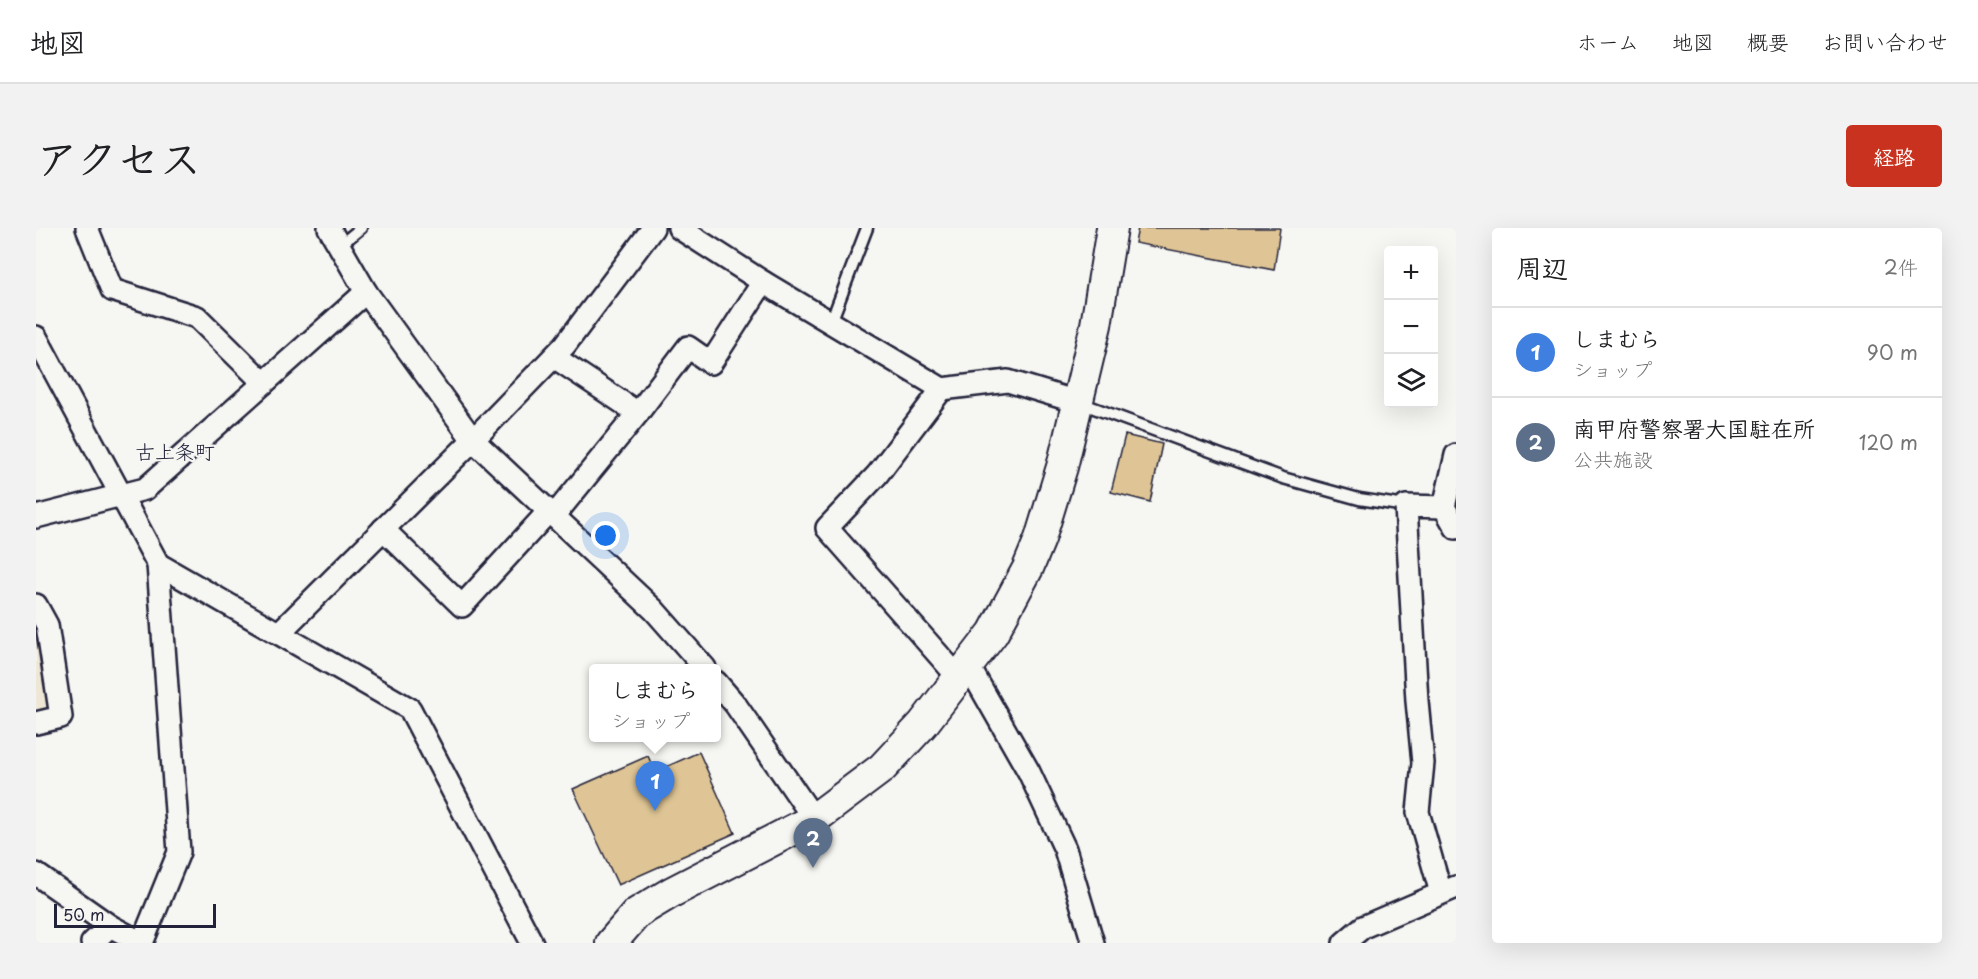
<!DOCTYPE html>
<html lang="ja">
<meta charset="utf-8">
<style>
body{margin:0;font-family:"Playpen Sans","Klee One",sans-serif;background:#f2f2f2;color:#202124}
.controls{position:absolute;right:18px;top:18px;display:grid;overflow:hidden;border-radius:6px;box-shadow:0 6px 24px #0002}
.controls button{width:54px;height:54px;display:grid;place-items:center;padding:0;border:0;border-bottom:2px solid #e0e0e0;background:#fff;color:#202124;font:30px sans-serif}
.scale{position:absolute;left:18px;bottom:15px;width:162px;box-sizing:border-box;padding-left:6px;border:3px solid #22223b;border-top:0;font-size:16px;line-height:21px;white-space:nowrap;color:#22223b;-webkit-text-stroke:4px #f6f6f2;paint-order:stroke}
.you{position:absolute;left:570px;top:308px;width:21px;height:21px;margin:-15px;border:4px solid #fff;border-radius:50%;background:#1a73e8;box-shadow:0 0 0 9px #1a73e833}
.badge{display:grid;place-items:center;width:39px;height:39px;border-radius:50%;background:#c8321e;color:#fff;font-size:20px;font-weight:700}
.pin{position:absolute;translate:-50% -50px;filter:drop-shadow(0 2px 3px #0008)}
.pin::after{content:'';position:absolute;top:32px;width:21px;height:18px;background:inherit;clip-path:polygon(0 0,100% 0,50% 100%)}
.popup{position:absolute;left:553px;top:436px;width:132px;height:78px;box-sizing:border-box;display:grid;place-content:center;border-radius:6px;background:#fff;filter:drop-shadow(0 2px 4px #0005);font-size:20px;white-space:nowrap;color:#757577}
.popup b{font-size:22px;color:#202124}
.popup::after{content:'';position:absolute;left:50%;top:100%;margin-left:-12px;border:12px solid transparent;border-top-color:#fff}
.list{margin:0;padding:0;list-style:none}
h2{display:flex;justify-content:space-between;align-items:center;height:78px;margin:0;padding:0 24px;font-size:26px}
h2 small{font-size:20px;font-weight:400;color:#757577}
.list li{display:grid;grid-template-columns:39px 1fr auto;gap:18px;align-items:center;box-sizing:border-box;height:90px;padding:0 24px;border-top:2px solid #e0e0e0}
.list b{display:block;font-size:22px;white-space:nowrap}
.list p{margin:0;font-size:20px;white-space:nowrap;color:#757577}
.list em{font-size:20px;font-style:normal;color:#757577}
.icon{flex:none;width:33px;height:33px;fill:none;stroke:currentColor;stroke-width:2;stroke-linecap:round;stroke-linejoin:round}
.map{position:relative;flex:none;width:1420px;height:715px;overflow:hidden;border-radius:6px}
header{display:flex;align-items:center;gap:36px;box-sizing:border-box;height:84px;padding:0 30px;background:#fff;border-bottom:2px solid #e0e0e0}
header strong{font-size:28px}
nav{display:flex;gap:33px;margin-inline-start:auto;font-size:21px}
.intro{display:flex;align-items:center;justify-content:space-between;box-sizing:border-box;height:144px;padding:0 36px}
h1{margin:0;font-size:42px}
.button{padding:15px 27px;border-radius:6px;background:#c8321e;color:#fff;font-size:21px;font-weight:700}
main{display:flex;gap:36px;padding:0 36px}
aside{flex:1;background:#fff;border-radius:6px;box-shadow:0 6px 24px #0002}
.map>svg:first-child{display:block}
</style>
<header>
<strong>地図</strong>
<nav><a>ホーム</a><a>地図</a><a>概要</a><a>お問い合わせ</a></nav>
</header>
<div class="intro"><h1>アクセス</h1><a class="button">経路</a></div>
<main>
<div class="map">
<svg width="1420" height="715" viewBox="0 0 1420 715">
<rect width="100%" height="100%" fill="#f6f6f2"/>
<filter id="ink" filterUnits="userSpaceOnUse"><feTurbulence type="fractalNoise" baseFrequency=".0167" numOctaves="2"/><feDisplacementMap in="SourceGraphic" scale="12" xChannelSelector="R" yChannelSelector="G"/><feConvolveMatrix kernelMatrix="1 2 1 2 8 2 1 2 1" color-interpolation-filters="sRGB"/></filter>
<g filter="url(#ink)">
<path fill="#efe7d6" d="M0 400 6 411 18 472 7 486 0 488Z"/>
<g fill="#dfc595" stroke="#22223b" stroke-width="1.5">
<path d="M1102 0H1244L1238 42 1099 15Z"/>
<path d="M1089 207 1126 216 1114 274 1075 264Z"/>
<path d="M663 524 699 605 582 657 537 561 612 528 619 544Z"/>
</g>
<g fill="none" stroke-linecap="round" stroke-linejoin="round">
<g stroke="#22223b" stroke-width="15">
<g id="lane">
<path d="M303 18 325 0"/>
<path d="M795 94 831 0"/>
<path d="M1042 174 1247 250 1323 271 1370 278"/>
</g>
</g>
<g stroke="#22223b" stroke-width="26">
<g id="street">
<path d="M51 0 76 62 161 89 228 155"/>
<path d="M293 0 330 64 437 212 618 382 669 440"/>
<path d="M643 0 727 54 906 161 972 153 1041 174"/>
<path d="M0 109 122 336 374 481 496 715"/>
<path d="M518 129 602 185"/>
<path d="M906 161 841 247 791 300 923 450"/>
<path d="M1420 227 1408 279 1420 300"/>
<path d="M518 288 602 185 652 119 675 135 727 54"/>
<path d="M0 289 109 261 330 64"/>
<path d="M347 301 426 378 513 283"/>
<path d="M0 377 11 397 25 489 0 495"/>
<path d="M243 405 437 212 529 117 617 0"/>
<path d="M932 437 993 544 1029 621 1057 715"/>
<path d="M680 454 699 476 778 591"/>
<path d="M0 646 74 698 106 715"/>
<path d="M1405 665 1382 584 1387 535 1381 473 1370 278 1408 279"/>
<path d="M56 715 74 698"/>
<path d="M106 715 143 624 122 336"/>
<path d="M1308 715 1327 699 1420 659"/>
</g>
</g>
<g stroke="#22223b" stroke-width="34">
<path id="secondary" d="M575 715 601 685 636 664 778 591 846 540 887 496 957 405 992 340 1004 311 1026 239 1060 97 1076 0"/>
</g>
<use href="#lane" stroke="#f6f6f2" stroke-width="10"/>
<use href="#street" stroke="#f6f6f2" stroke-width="21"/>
<use href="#secondary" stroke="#f6f6f2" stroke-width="30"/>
</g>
</g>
<g text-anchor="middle" stroke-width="4.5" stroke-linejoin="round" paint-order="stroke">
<g font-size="20" fill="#22223b" stroke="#f6f6f2">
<text x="139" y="231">古上条町</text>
</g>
</g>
</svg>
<div class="controls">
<button>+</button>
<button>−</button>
<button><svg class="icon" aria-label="layers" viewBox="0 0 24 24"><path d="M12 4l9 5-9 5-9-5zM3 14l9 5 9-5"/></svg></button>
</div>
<div class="scale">50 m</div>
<div class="you"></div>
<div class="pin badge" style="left:619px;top:583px;background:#3f7fe0">1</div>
<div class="popup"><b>しまむら</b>ショップ</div>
<div class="pin badge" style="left:777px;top:640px;background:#5c6f8a">2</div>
</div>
<aside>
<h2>周辺<small>2件</small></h2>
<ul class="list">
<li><span class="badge" style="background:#3f7fe0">1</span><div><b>しまむら</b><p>ショップ</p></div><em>90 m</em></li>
<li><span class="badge" style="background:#5c6f8a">2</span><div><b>南甲府警察署大国駐在所</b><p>公共施設</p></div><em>120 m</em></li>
</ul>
</aside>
</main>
